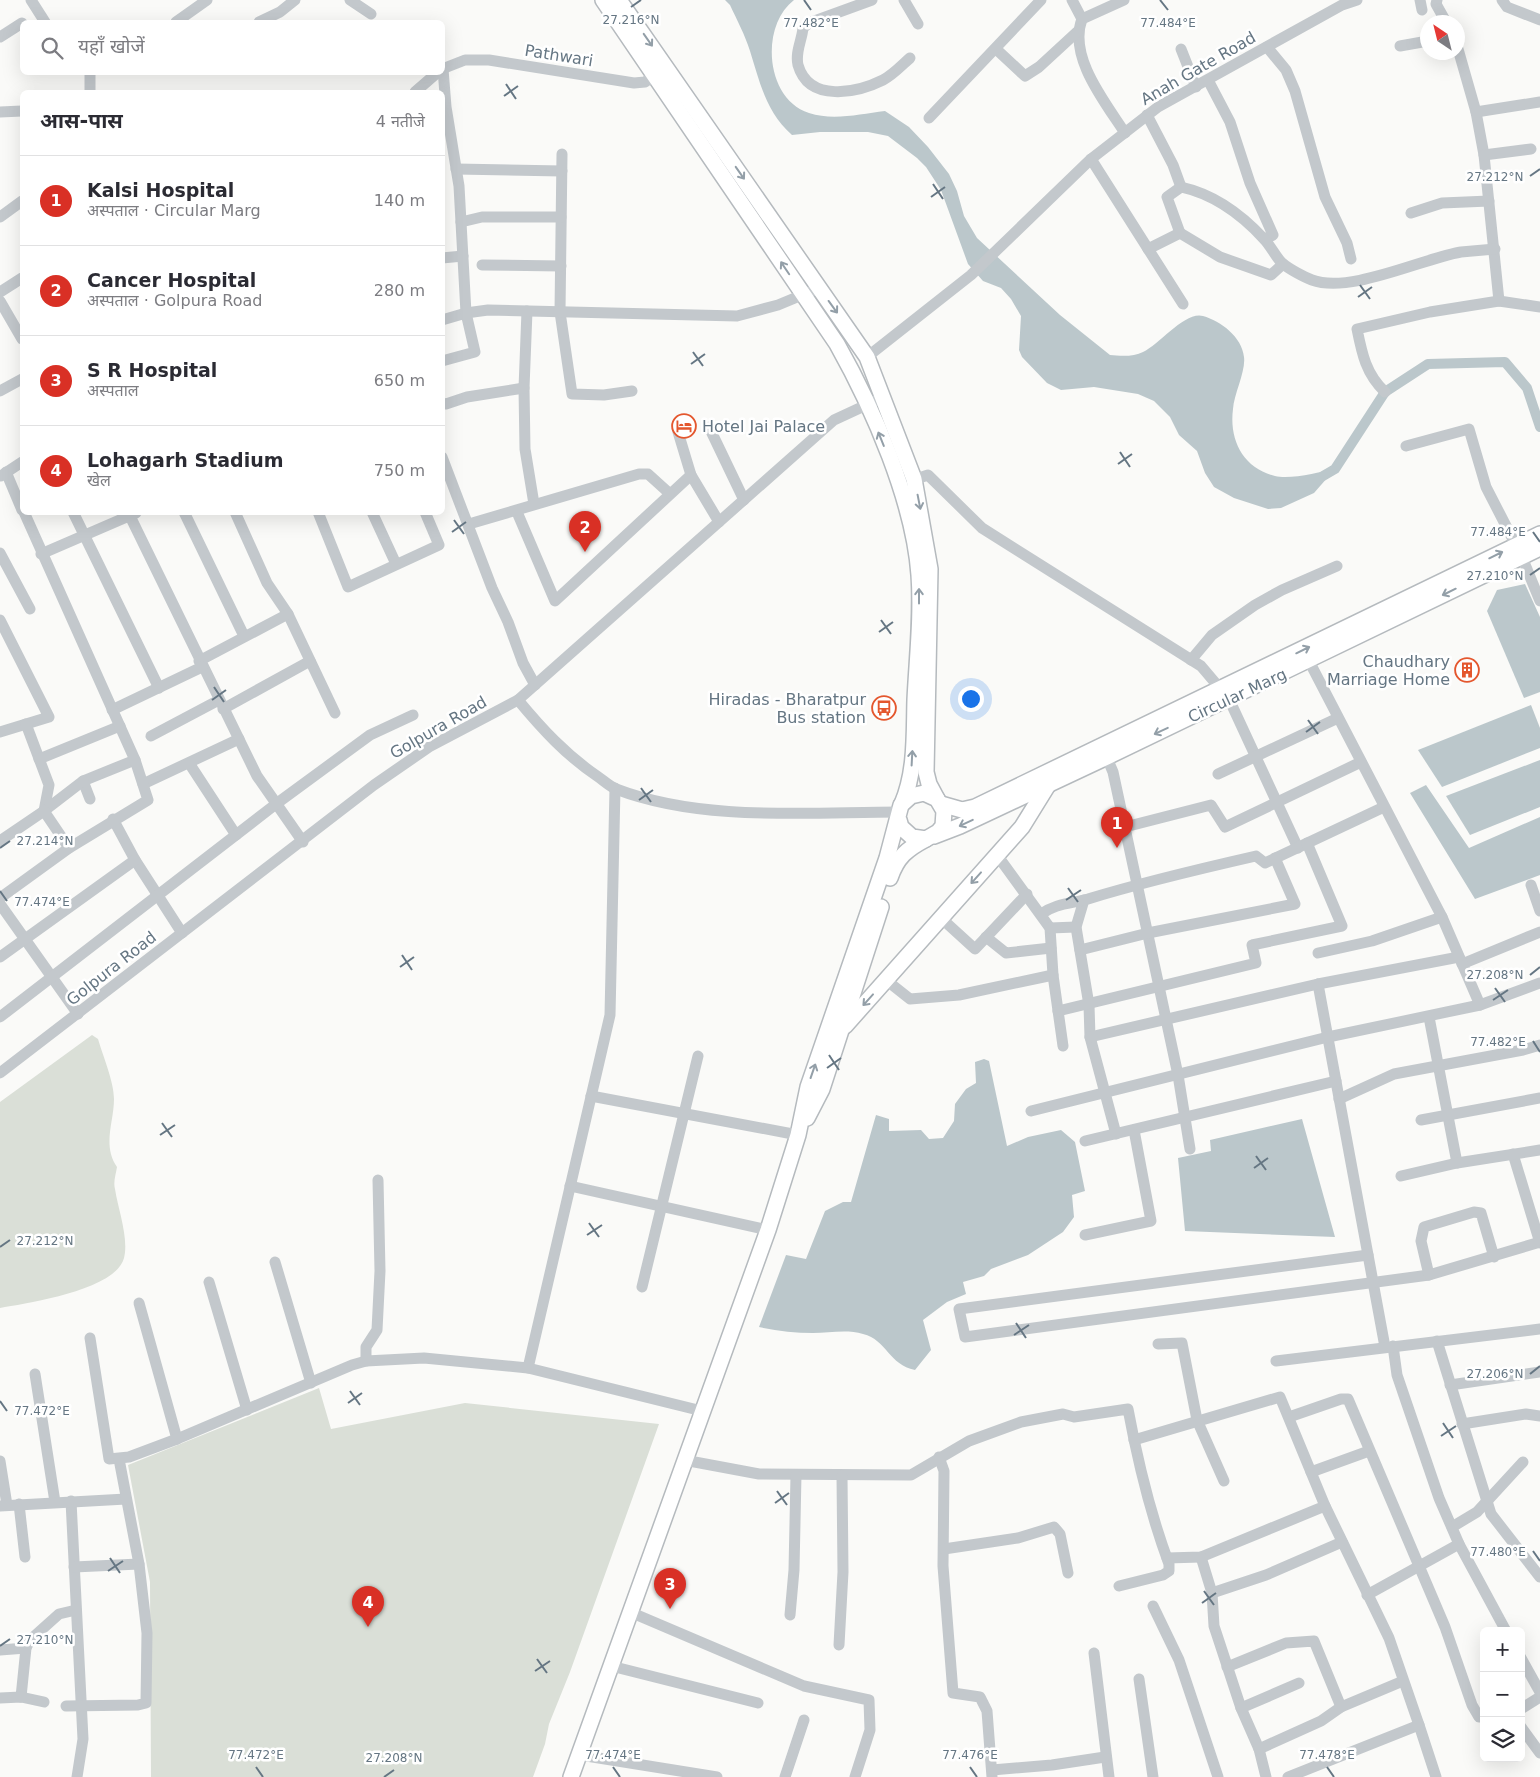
<!DOCTYPE html>
<html lang="hi">
<meta charset="utf-8">
<style>
body{margin:0;font-family:"DejaVu Sans","Noto Sans Devanagari",sans-serif;background:#f2f2f3;color:#2b2b33}
.controls{position:absolute;right:15px;bottom:15px;display:grid;overflow:hidden;border-radius:8px;box-shadow:0 5px 20px #0002}
.controls button{width:45px;height:45px;display:grid;place-items:center;padding:0;border:0;border-bottom:1px solid #e1e1e2;background:#fff;color:#2b2b33;font:25px sans-serif}
.compass{position:absolute;left:1420px;top:15px;width:45px;height:45px;border-radius:50%;background:#fff;box-shadow:0 5px 20px #0002;rotate:325deg}
.you{position:absolute;left:970px;top:698px;width:18px;height:18px;margin:-12px;border:4px solid #fff;border-radius:50%;background:#1a73e8;box-shadow:0 0 0 8px #1a73e833}
.badge{display:grid;place-items:center;width:32px;height:32px;border-radius:50%;background:#d93025;color:#fff;font-size:16px;font-weight:700}
.pin{position:absolute;translate:-50% -41px;filter:drop-shadow(0 1px 2px #0008)}
.pin::after{content:'';position:absolute;top:26px;width:18px;height:15px;background:inherit;clip-path:polygon(0 0,100% 0,50% 100%)}
.list{margin:0;padding:0;list-style:none}
h2{display:flex;justify-content:space-between;align-items:center;height:65px;margin:0;padding:0 20px;font-size:21px}
h2 small{font-size:16px;font-weight:400;color:#7c7c81}
.list li{display:grid;grid-template-columns:32px 1fr auto;gap:15px;align-items:center;box-sizing:border-box;height:90px;padding:0 20px;border-top:1px solid #e1e1e2}
.list b{display:block;font-size:19px;white-space:nowrap}
.list p{margin:0;font-size:16px;white-space:nowrap;color:#7c7c81}
.list em{font-size:16px;font-style:normal;color:#7c7c81}
.icon{flex:none;width:28px;height:28px;fill:none;stroke:currentColor;stroke-width:2;stroke-linecap:round;stroke-linejoin:round}
.map{position:relative;flex:none;width:1540px;height:1777px;overflow:hidden}
.search{position:absolute;background:#fff;box-shadow:0 5px 20px #0002;left:20px;top:20px;width:425px;height:55px;display:flex;align-items:center;gap:12px;box-sizing:border-box;padding:0 18px;border-radius:8px;color:#7c7c81;font-size:19px}
.panel{position:absolute;background:#fff;box-shadow:0 5px 20px #0002;left:20px;top:90px;width:425px;height:425px;border-radius:8px}
.map>svg:first-child{display:block}
</style>
<div class="map">
<svg width="1540" height="1777" viewBox="0 0 1540 1777">
<rect width="100%" height="100%" fill="#fafaf8"/>
<g fill="#dadfd7">
<path d="M92 1035 98 1039C103 1056 114 1082 114 1099 114 1122 102 1145 117 1167 116 1174 113 1182 115 1189 118 1209 129 1238 124 1258 116 1290 28 1303 0 1308V1102Z"/>
<path d="M319 1388 331 1429 465 1403 659 1424 570 1672 549 1724 545 1744 533 1777H151L150 1582 128 1465Z"/>
</g>
<g fill="#bbc7cb">
<path d="M725 0H794C760 26 765 99 809 113 833 121 860 114 885 111L909 127 928 147 949 174 957 191 964 216 977 238 1060 315 1110 355C1120 356 1134 357 1143 352 1160 344 1185 311 1203 316 1221 321 1242 337 1244 357 1246 371 1234 394 1233 409 1229 440 1243 468 1275 476 1290 480 1320 472 1335 469L1314 493 1281 508 1268 509 1234 498 1214 487 1205 473 1197 451 1179 435 1170 417 1154 401 1138 394 1094 387 1061 390 1047 383 1022 357 1019 350 1021 316 1011 299 1001 288 983 281 968 264 941 190 926 167 917 158 888 136 868 132H820L792 135C766 112 760 83 750 51 745 35 737 20 730 5Z"/>
<path d="M1525 584 1540 617V692L1524 698 1487 611 1497 590Z"/>
<path d="M1531 705 1540 728V748L1442 787 1418 750Z"/>
<path d="M1540 760V807L1470 835 1446 796Z"/>
<path d="M1426 785 1469 848 1540 817V875L1475 899 1410 793Z"/>
<path d="M984 1059 989 1061 1007 1146 1028 1137 1061 1130 1075 1142 1085 1191 1072 1195 1074 1217 1063 1232 1028 1255 991 1269 984 1276 963 1282 966 1294 947 1302 923 1320 931 1350 915 1370C889 1365 887 1340 863 1334 847 1329 829 1333 813 1333 795 1333 777 1331 759 1327L786 1255 806 1259 825 1211 843 1202H851L876 1115 889 1119V1131L921 1130 929 1139 943 1138 954 1121 955 1104 966 1089 976 1083 975 1062Z"/>
<path d="M1302 1119 1335 1237 1185 1231 1178 1158 1211 1151 1210 1140Z"/>
</g>
<g fill="none" stroke-linecap="round" stroke-linejoin="round">
<path stroke="#bbc7cb" stroke-width="10" d="M1323 476 1335 469 1385 392 1428 364 1505 362 1527 388 1540 427"/>
<g stroke="#b5babe" stroke-width="18">
<g id="major">
<path d="M603 0 837 344C873 408 914 502 919 575 922 616 917 658 915 700 914 735 916 771 902 804"/>
<path d="M619 0 867 357 914 479 930 569 926 772 929 784 937 799"/>
<path d="M941 804 962 810 975 807 1540 534"/>
<path d="M934 836 960 826 1107 757 1540 548"/>
<path d="M890 878C897 857 907 849 926 839"/>
<path d="M845 1026 1022 827 1048 785"/>
<path d="M807 1118 822 1089 881 907"/>
<path d="M571 1777 768 1230 798 1135 808 1087 887 858 901 805 911 796 924 793 937 799 944 811 943 826 938 832 926 839 912 837 901 827 899 820"/>
</g>
</g>
<g stroke="#c3c8cc" stroke-width="11">
<path d="M31 0 45 22"/>
<path d="M350 0 371 14"/>
<path d="M872 0 809 23 803 28C802 40 795 52 798 65 809 103 857 93 883 80 893 75 902 65 910 58"/>
<path d="M904 0 918 24"/>
<path d="M1072 0 1082 19C1068 57 1105 102 1125 133"/>
<path d="M1420 0 1422 10"/>
<path d="M1437 0 1436 4 1446 22"/>
<path d="M1502 0 1507 7 1540 20"/>
<path d="M1082 19 1124 0"/>
<path d="M176 22 207 0"/>
<path d="M259 22 280 12 295 0"/>
<path d="M0 37 22 23"/>
<path d="M1400 46 1428 41"/>
<path d="M1267 47 1286 70 1295 91 1325 197 1347 243 1351 259"/>
<path d="M996 49 1025 76 1039 67 1077 32"/>
<path d="M1181 49 1196 87"/>
<path d="M1458 49 1476 112 1484 155 1499 301"/>
<path d="M442 69 465 60H489L634 83 645 82 659 72"/>
<path d="M90 72V92"/>
<path d="M1208 80 1230 122 1250 183 1273 235 1265 239"/>
<path d="M415 92 438 72"/>
<path d="M0 112 22 111"/>
<path d="M1476 112 1540 102"/>
<path d="M1147 115 1173 165 1181 187"/>
<path d="M929 118 1041 0"/>
<path d="M562 154 560 312 572 394 604 395 632 391"/>
<path d="M1484 155 1531 149"/>
<path d="M1091 159 1183 304"/>
<path d="M456 169 562 171"/>
<path d="M1411 213 1442 203 1489 201"/>
<path d="M0 217 22 201"/>
<path d="M461 222 482 217H561"/>
<path d="M1180 233 1167 197 1181 187C1213 194 1242 215 1264 239 1271 246 1275 256 1282 263 1289 269 1304 277 1312 280 1350 294 1421 259 1461 252 1472 251 1484 250 1495 249"/>
<path d="M1148 249 1180 233 1220 257 1271 275 1283 264"/>
<path d="M442 258 463 256"/>
<path d="M482 265 561 266"/>
<path d="M0 292 22 278"/>
<path d="M0 301 22 339"/>
<path d="M527 311 524 388 525 449 534 504"/>
<path d="M442 320 466 313 488 310 737 316 778 305 819 288"/>
<path d="M867 357 971 275 1091 159 1158 107 1342 5 1357 0"/>
<path d="M442 361 475 352 466 313 459 186 446 107 443 69"/>
<path d="M0 391 22 379"/>
<path d="M1385 392C1366 374 1362 354 1357 329L1430 312 1499 301 1540 307"/>
<path d="M442 403 446 404 467 397 524 388"/>
<path d="M709 427 744 500"/>
<path d="M678 432 691 475"/>
<path d="M1406 446 1469 429 1486 487 1522 557 1540 601"/>
<path d="M442 457 492 588 508 622 523 663 535 685"/>
<path d="M6 472 22 510"/>
<path d="M1 476 22 462"/>
<path d="M907 482 928 475 982 528 1201 666 1229 699 1298 848"/>
<path d="M73 512 159 688"/>
<path d="M128 512 257 776 303 842"/>
<path d="M184 512 244 636"/>
<path d="M235 512 267 583 288 614 335 713"/>
<path d="M318 512 348 587 439 545 425 512"/>
<path d="M372 512 396 564"/>
<path d="M517 512 555 601 691 475 719 522"/>
<path d="M469 524 639 474H648L669 493"/>
<path d="M0 553 30 609"/>
<path d="M41 554 136 513"/>
<path d="M0 620 49 717 0 732"/>
<path d="M1191 660 1212 635 1255 605 1282 590 1337 566"/>
<path d="M199 661 288 614"/>
<path d="M518 700C542 729 566 755 597 776 603 780 609 786 616 789 702 822 808 812 899 812"/>
<path d="M223 709 310 661"/>
<path d="M112 710 202 667"/>
<path d="M26 724 49 785 44 811"/>
<path d="M151 736 219 700"/>
<path d="M1104 751 1113 772 1178 1075 1190 1149"/>
<path d="M39 759 120 726"/>
<path d="M189 763 236 835"/>
<path d="M1218 774 1338 718"/>
<path d="M143 784 239 739"/>
<path d="M90 799 83 781 135 760"/>
<path d="M44 811 83 781"/>
<path d="M113 819 135 860 182 933"/>
<path d="M1125 827 1211 805 1225 827 1361 762"/>
<path d="M0 841 44 811 69 848"/>
<path d="M997 855 1050 928 1053 975 1063 1046"/>
<path d="M1531 885 1540 911"/>
<path d="M0 898 69 848 148 800 135 760 24 512"/>
<path d="M1084 900 1076 927 1089 1005 1090 1037 1116 1134"/>
<path d="M0 904 78 1014"/>
<path d="M1041 914C1057 903 1070 904 1088 899 1143 882 1199 869 1256 856L1265 863 1384 807"/>
<path d="M941 918 975 949 1027 894"/>
<path d="M1050 928 1076 927"/>
<path d="M986 937 1006 953 1051 948"/>
<path d="M1080 950 1148 933 1295 904 1275 858"/>
<path d="M1318 953 1372 941 1442 917"/>
<path d="M0 957 135 860"/>
<path d="M1462 964 1540 932"/>
<path d="M886 980 910 999 959 995 1053 975"/>
<path d="M1318 984 1385 1347"/>
<path d="M1480 1005 1540 983"/>
<path d="M1058 1011 1256 963 1252 945 1342 926 1307 843"/>
<path d="M0 1017 276 804 370 735 413 715"/>
<path d="M1429 1017 1457 1163"/>
<path d="M1090 1037 1318 984 1459 957"/>
<path d="M0 1073 374 785 429 747 518 700 834 420 875 401"/>
<path d="M591 1096 798 1135"/>
<path d="M1339 1099 1394 1074 1523 1050 1540 1045"/>
<path d="M1031 1111 1328 1037 1480 1005 1442 917 1309 661"/>
<path d="M1421 1120 1540 1098"/>
<path d="M1085 1141 1336 1081"/>
<path d="M1513 1154 1540 1243"/>
<path d="M1401 1176 1457 1163 1540 1150"/>
<path d="M570 1186 768 1230"/>
<path d="M1085 1235 1151 1221 1134 1130"/>
<path d="M1368 1255 959 1309 965 1337 1429 1275 1540 1242"/>
<path d="M275 1262 311 1383"/>
<path d="M1429 1275 1421 1241 1424 1227 1474 1212 1481 1213 1494 1257"/>
<path d="M209 1282 247 1410"/>
<path d="M642 1287 698 1056"/>
<path d="M139 1303 177 1439"/>
<path d="M90 1338 109 1459 129 1457 177 1439 352 1365 366 1361 424 1358 528 1368 702 1411"/>
<path d="M1437 1341 1491 1514 1540 1577"/>
<path d="M1158 1344 1182 1343 1197 1420 1224 1481"/>
<path d="M1393 1346 1397 1375 1439 1498 1459 1544 1506 1631"/>
<path d="M366 1361V1347L377 1330 380 1271 378 1180"/>
<path d="M1276 1361 1540 1329"/>
<path d="M528 1368 610 1015 615 788"/>
<path d="M35 1374 55 1502"/>
<path d="M1450 1385 1540 1372"/>
<path d="M1289 1417 1341 1399H1348L1445 1627 1472 1705 1479 1717H1484"/>
<path d="M1462 1424 1526 1414 1540 1416"/>
<path d="M1134 1440 1280 1397 1325 1506 1201 1557 1167 1558"/>
<path d="M939 1457 944 1471 943 1566 953 1693 980 1697 987 1711 992 1777"/>
<path d="M684 1460 759 1474 911 1475 969 1441 1021 1422 1063 1414 1074 1417 1128 1409C1138 1463 1150 1513 1169 1564V1571L1163 1575 1119 1586"/>
<path d="M0 1461 7 1505"/>
<path d="M1311 1472 1369 1451"/>
<path d="M71 1501 83 1739 77 1777"/>
<path d="M19 1504 25 1557"/>
<path d="M0 1506 126 1499"/>
<path d="M1452 1527 1477 1512 1523 1462"/>
<path d="M944 1549 1018 1538 1054 1527 1060 1534 1068 1573"/>
<path d="M1201 1557 1212 1593 1214 1626 1241 1708 1259 1749 1266 1777"/>
<path d="M74 1567 139 1564"/>
<path d="M1212 1593 1266 1575 1342 1542"/>
<path d="M1367 1595 1459 1544"/>
<path d="M1153 1606 1179 1660 1218 1777"/>
<path d="M630 1612 804 1686 869 1700 870 1730 855 1777"/>
<path d="M790 1615 794 1570 796 1475"/>
<path d="M839 1645 843 1572 842 1476"/>
<path d="M0 1650 26 1648"/>
<path d="M1094 1653 1109 1777"/>
<path d="M1521 1658 1540 1692"/>
<path d="M611 1666 758 1703"/>
<path d="M1227 1667 1286 1643 1314 1641 1341 1707"/>
<path d="M1139 1679 1153 1777"/>
<path d="M21 1697 26 1648 30 1640 59 1614 76 1610"/>
<path d="M0 1698 21 1697 44 1702"/>
<path d="M66 1706 138 1705 146 1703 147 1633 139 1564 119 1459"/>
<path d="M1241 1708 1299 1683"/>
<path d="M1521 1709 1540 1697"/>
<path d="M1419 1725 1436 1777"/>
<path d="M1521 1727 1540 1753"/>
<path d="M1259 1749 1321 1721 1341 1707 1403 1681"/>
<path d="M580 1755 717 1777"/>
<path d="M992 1770 1052 1765 1105 1757"/>
<path d="M785 1777 804 1720"/>
<path d="M1288 1777 1419 1725 1389 1638 1325 1506"/>
</g>
<use href="#major" stroke="#fff" stroke-width="15"/>
</g>
<defs><path id="oneway-shaft" d="M-6 0H5M1.5-3L5.5 0L1.5 3" fill="none" stroke-width="1.6" stroke-linecap="round" stroke-linejoin="round" transform="scale(1.25)"/></defs>
<g stroke="#939fa8">
<use href="#oneway-shaft" transform="translate(648 40) rotate(55)"/>
<use href="#oneway-shaft" transform="translate(740 173) rotate(55)"/>
<use href="#oneway-shaft" transform="translate(785 268) rotate(-124)"/>
<use href="#oneway-shaft" transform="translate(833 307) rotate(54)"/>
<use href="#oneway-shaft" transform="translate(881 439) rotate(-112)"/>
<use href="#oneway-shaft" transform="translate(919 502) rotate(79)"/>
<use href="#oneway-shaft" transform="translate(1496 555) rotate(-26)"/>
<use href="#oneway-shaft" transform="translate(1449 592) rotate(154)"/>
<use href="#oneway-shaft" transform="translate(919 596) rotate(-90)"/>
<use href="#oneway-shaft" transform="translate(1303 650) rotate(-26)"/>
<use href="#oneway-shaft" transform="translate(1161 731) rotate(155)"/>
<use href="#oneway-shaft" transform="translate(912 758) rotate(-87)"/>
<use href="#oneway-shaft" transform="translate(966 823) rotate(155)"/>
<use href="#oneway-shaft" transform="translate(976 878) rotate(132)"/>
<use href="#oneway-shaft" transform="translate(868 1000) rotate(132)"/>
<use href="#oneway-shaft" transform="translate(813 1071) rotate(-71)"/>
</g>
<path fill="none" stroke="#657683" stroke-width="2" d="M804 0 811 10M1160 0 1168 10M631 7 641 0M506 84 516 99M504 96 518 86M1530 176 1540 169M933 184 943 199M931 197 945 187M1360 285 1370 299M1358 297 1372 287M693 352 703 366M691 364 705 354M1120 452 1130 467M1118 464 1132 454M454 520 464 534M452 532 466 522M1533 532 1540 542M1530 575 1540 568M881 620 891 634M879 632 893 622M214 687 224 702M212 700 226 690M1308 720 1318 734M1306 732 1320 722M641 788 651 802M639 800 653 790M0 848 10 841M1068 888 1078 902M0 891 7 901M1066 900 1081 890M402 955 412 970M400 967 414 957M1530 975 1540 967M1495 988 1505 1002M1493 1000 1508 990M1533 1041 1540 1052M829 1055 839 1070M827 1068 841 1058M162 1123 172 1137M160 1135 175 1125M1256 1156 1266 1170M1254 1168 1268 1158M589 1223 599 1237M587 1235 602 1225M0 1247 10 1240M1016 1323 1026 1338M1014 1335 1029 1325M1530 1374 1540 1366M350 1391 360 1405M0 1401 7 1411M348 1403 362 1393M1443 1423 1453 1438M1441 1436 1456 1426M777 1491 787 1505M775 1503 789 1493M1533 1551 1540 1561M110 1558 120 1573M108 1571 123 1561M1204 1591 1214 1605M1202 1603 1216 1593M0 1646 10 1639M537 1659 547 1673M535 1671 550 1661M256 1767 263 1777M613 1767 620 1777M970 1767 977 1777M1327 1767 1334 1777M384 1777 394 1770"/>
<defs>
<g id="hotel-ring" transform="scale(1.25)"><circle r="9.5" fill="#fff" stroke="#e4572e" stroke-width="1.5"/><path d="M-6-4.5h1.5V1H6V5H4.5V3h-9V5H-6ZM-4 0a1.8 1.8 0 1 1 3.6 0ZM.5 0V-2.5h3Q6-2.5 6 0Z" fill="#e4572e"/></g>
<g id="building-ring" transform="scale(1.25)"><circle r="9.5" fill="#fff" stroke="#e4572e" stroke-width="1.5"/><path d="M-4-6H4V6H1V3H-1V6H-4ZM-2.5-4.3h1.7v1.8h-1.7ZM.8-4.3h1.7v1.8H.8ZM-2.5-1h1.7V.8h-1.7ZM.8-1h1.7V.8H.8Z" fill="#e4572e"/></g>
<g id="bus-ring" transform="scale(1.25)"><circle r="9.5" fill="#fff" stroke="#e4572e" stroke-width="1.5"/><path d="M-5-6H5V4H4V6H2V4H-2V6H-4V4H-5ZM-3.5-4V0h7V-4ZM-3.5 1.2v1.5H-2V1.2ZM2 1.2v1.5H3.5V1.2Z" fill="#e4572e"/></g>
</defs>
<g fill-rule="evenodd">
<use href="#hotel-ring" x="684" y="426"/>
<use href="#building-ring" x="1467" y="670"/>
<use href="#bus-ring" x="884" y="708"/>
</g>
<g text-anchor="middle" stroke-width="5" stroke-linejoin="round" paint-order="stroke">
<g font-size="16" fill="#657683" stroke="#fff">
<text transform="translate(559 55) rotate(9)" y="6">Pathwari</text>
<text transform="translate(1198 68) rotate(-30)" y="6">Anah Gate Road</text>
<text transform="translate(1237 695) rotate(-25)" y="6">Circular Marg</text>
<text transform="translate(438 727) rotate(-30)" y="6">Golpura Road</text>
<text transform="translate(111 968) rotate(-38)" y="6">Golpura Road</text>
</g>
<g font-size="16" fill="#657683" stroke="#fff" text-anchor="end">
<text x="702" y="432" text-anchor="start">Hotel Jai Palace</text>
<text x="1450" y="667">Chaudhary<tspan x="1450" dy="18">Marriage Home</tspan></text>
<text x="866" y="705">Hiradas - Bharatpur<tspan x="866" dy="18">Bus station</tspan></text>
</g>
</g>
<g font-size="12" text-anchor="middle" fill="#657683" stroke="#fff" stroke-width="5" stroke-linejoin="round" paint-order="stroke">
<text x="631" y="24">27.216°N</text>
<text x="811" y="27">77.482°E</text>
<text x="1168" y="27">77.484°E</text>
<text x="1495" y="181">27.212°N</text>
<text x="1498" y="536">77.484°E</text>
<text x="1495" y="580">27.210°N</text>
<text x="45" y="845">27.214°N</text>
<text x="42" y="906">77.474°E</text>
<text x="1495" y="979">27.208°N</text>
<text x="1498" y="1046">77.482°E</text>
<text x="45" y="1245">27.212°N</text>
<text x="1495" y="1378">27.206°N</text>
<text x="42" y="1415">77.472°E</text>
<text x="1498" y="1556">77.480°E</text>
<text x="45" y="1644">27.210°N</text>
<text x="256" y="1759">77.472°E</text>
<text x="613" y="1759">77.474°E</text>
<text x="970" y="1759">77.476°E</text>
<text x="1327" y="1759">77.478°E</text>
<text x="394" y="1762">27.208°N</text>
</g>
</svg>
<div class="controls">
<button>+</button>
<button>−</button>
<button><svg class="icon" aria-label="layers" viewBox="0 0 24 24"><path d="M12 4l9 5-9 5-9-5zM3 14l9 5 9-5"/></svg></button>
</div>
<svg class="compass" viewBox="-18 -18 36 36"><path d="M0-13l5 13h-10z" fill="#e53935"/><path d="M0 13l5-13h-10z" fill="#7c7c81"/></svg>
<div class="you"></div>
<div class="pin badge" style="left:1117px;top:848px">1</div>
<div class="pin badge" style="left:585px;top:552px">2</div>
<div class="pin badge" style="left:670px;top:1609px">3</div>
<div class="pin badge" style="left:368px;top:1627px">4</div>
<div class="search"><svg class="icon" aria-label="search" viewBox="0 0 24 24"><circle cx="10" cy="10" r="6"/><path d="M15 15l6 6"/></svg>यहाँ खोजें</div>
<section class="panel">
<h2>आस-पास<small>4 नतीजे</small></h2>
<ul class="list">
<li><span class="badge">1</span><div><b>Kalsi Hospital</b><p>अस्पताल · Circular Marg</p></div><em>140 m</em></li>
<li><span class="badge">2</span><div><b>Cancer Hospital</b><p>अस्पताल · Golpura Road</p></div><em>280 m</em></li>
<li><span class="badge">3</span><div><b>S R Hospital</b><p>अस्पताल</p></div><em>650 m</em></li>
<li><span class="badge">4</span><div><b>Lohagarh Stadium</b><p>खेल</p></div><em>750 m</em></li>
</ul>
</section>
</div>
